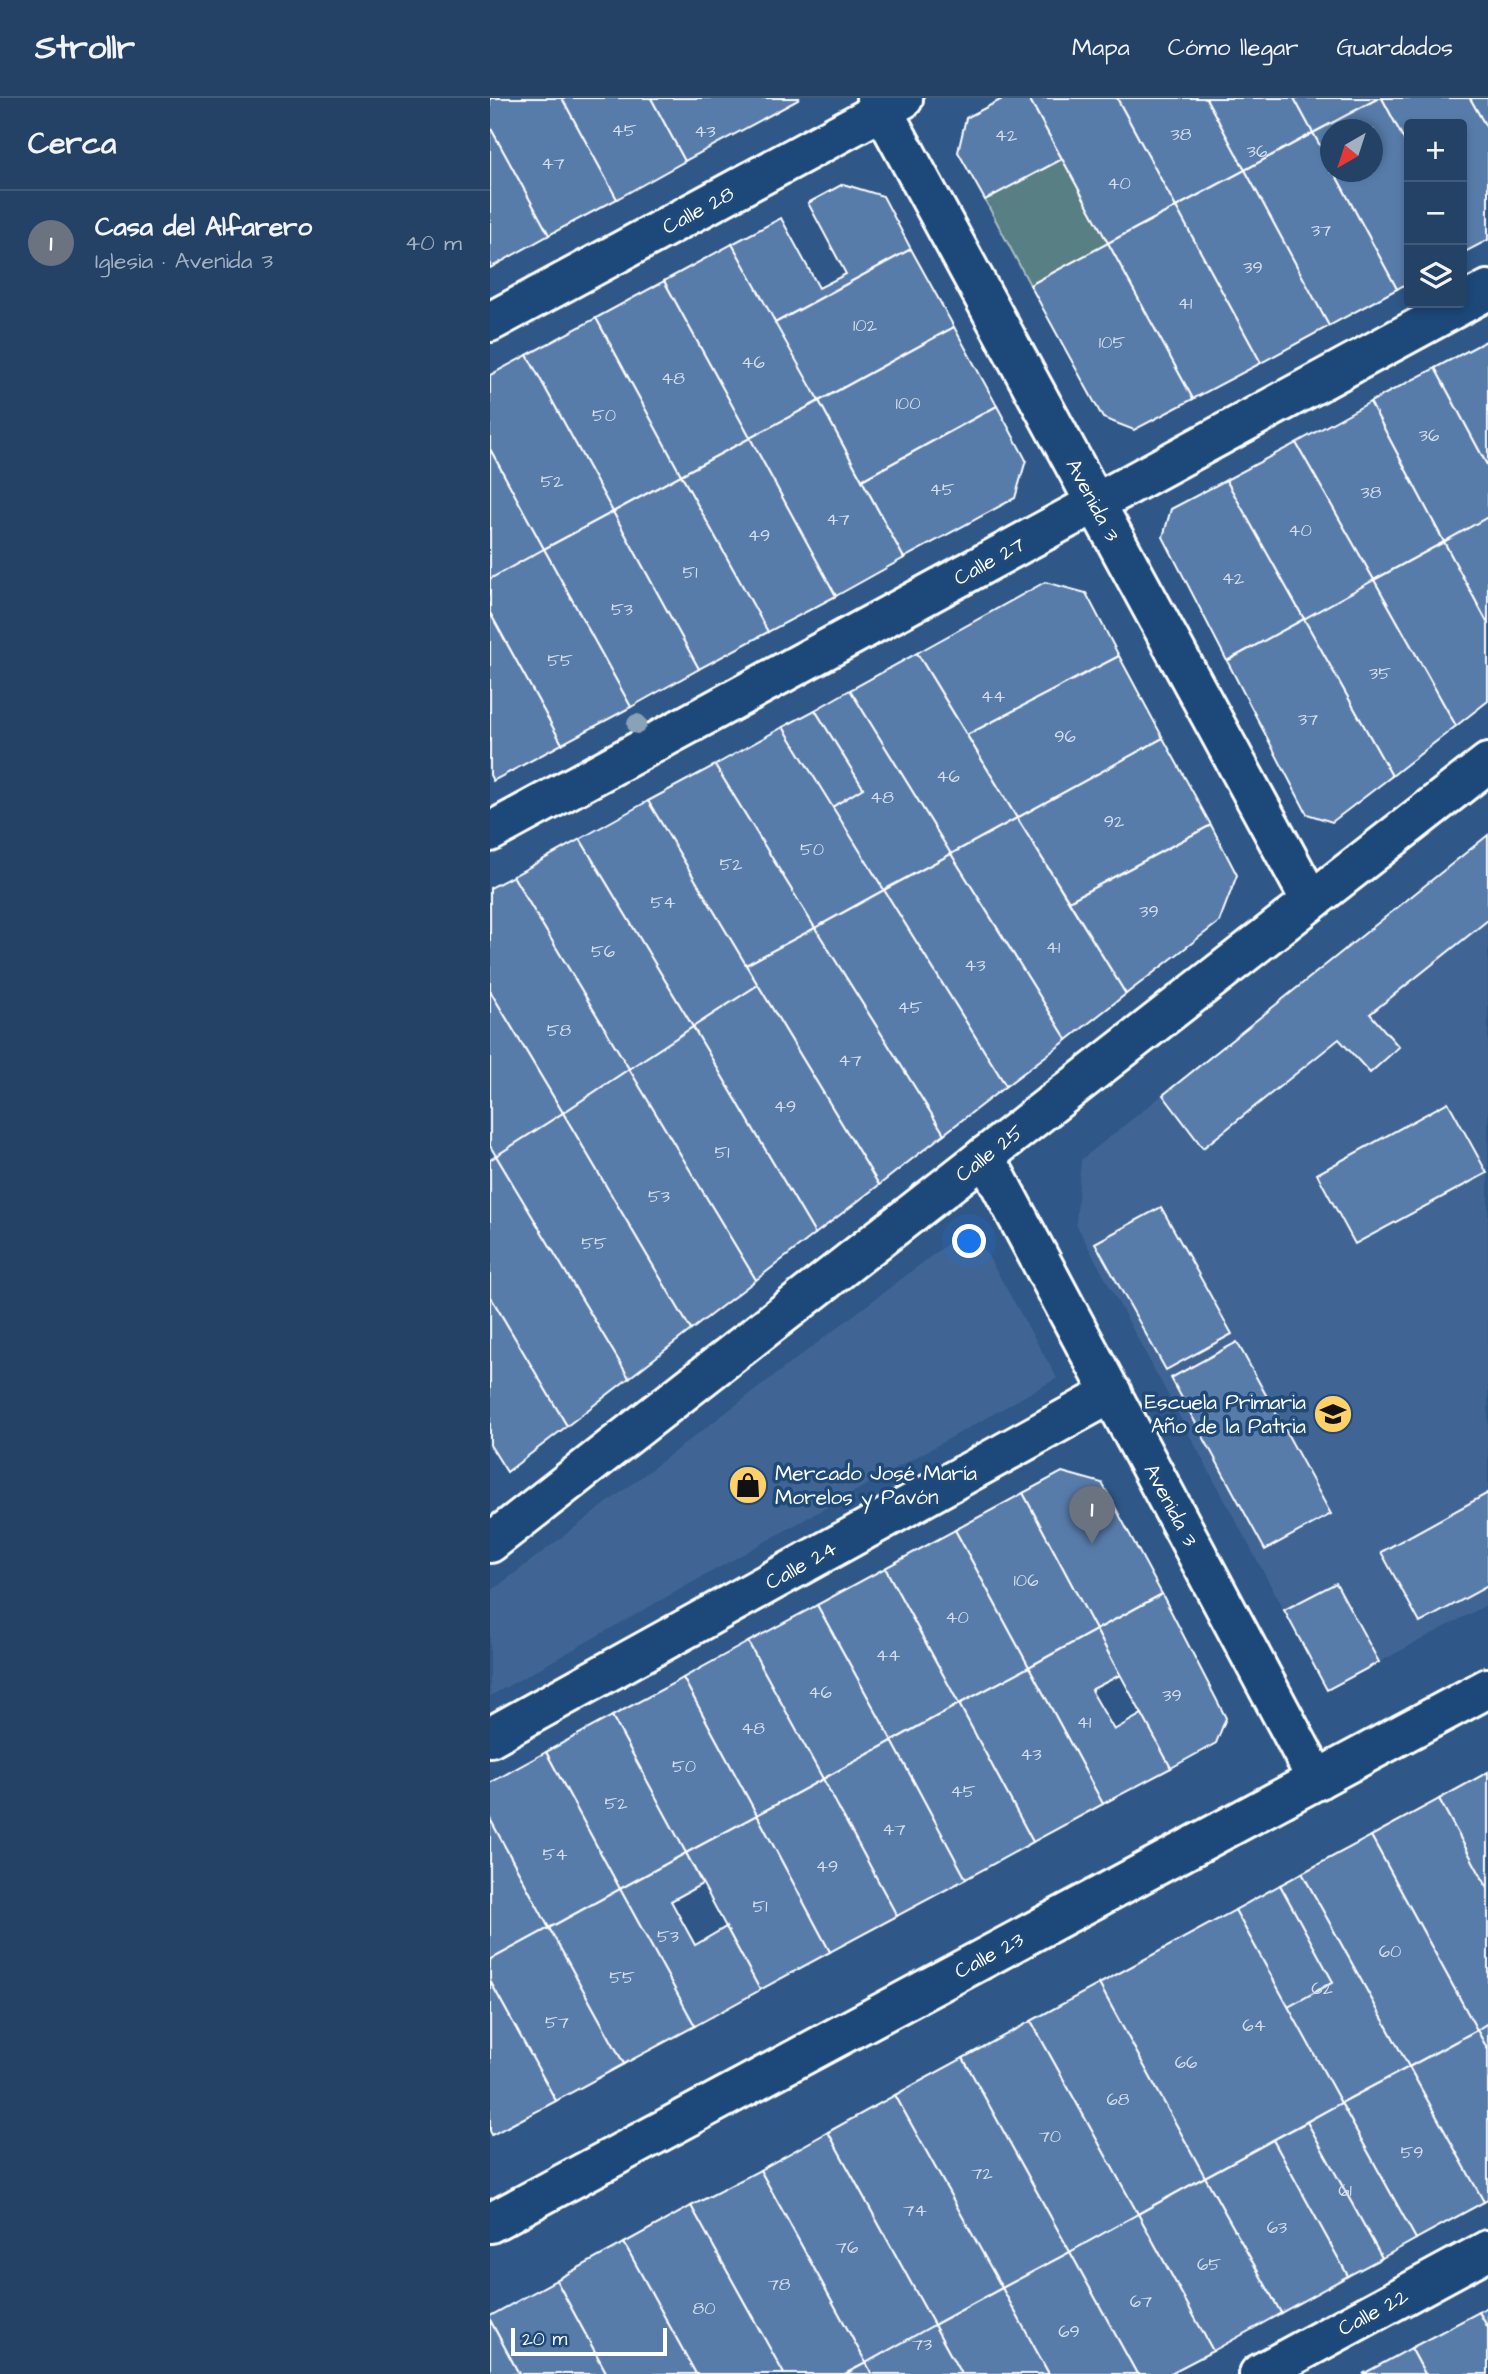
<!DOCTYPE html>
<html lang="es">
<meta charset="utf-8">
<style>
body{margin:0;font-family:"Architects Daughter",sans-serif;background:#2b496c;color:#f1f3f6}
.controls{position:absolute;right:21px;top:21px;display:grid;overflow:hidden;border-radius:7px;box-shadow:0 4px 10px #0003}
.controls button{width:63px;height:63px;display:grid;place-items:center;padding:0;border:0;border-bottom:2px solid #405b7a;background:#234266;color:#f1f3f6;font:35px sans-serif}
.compass{position:absolute;left:830px;top:21px;width:63px;height:63px;border-radius:50%;background:#234266;box-shadow:0 4px 10px #0003;rotate:219deg}
.scale{position:absolute;left:21px;bottom:18px;width:156px;box-sizing:border-box;padding-left:7px;border:4px solid #fff;border-top:0;font-size:19px;line-height:24px;white-space:nowrap;color:#fff;-webkit-text-stroke:5px #1f4a7a;paint-order:stroke}
.you{position:absolute;left:480px;top:1144px;width:24px;height:24px;margin:-18px;border:5px solid #fff;border-radius:50%;background:#1a73e8;box-shadow:0 0 0 10px #1a73e833}
.badge{display:grid;place-items:center;width:46px;height:46px;border-radius:50%;background:#ffd166;color:#fff;font-size:23px;font-weight:700}
.pin{position:absolute;translate:-50% -58px;filter:drop-shadow(0 2px 4px #0008)}
.pin::after{content:'';position:absolute;top:37px;width:24px;height:21px;background:inherit;clip-path:polygon(0 0,100% 0,50% 100%)}
.list{margin:0;padding:0;list-style:none}
h2{display:flex;justify-content:space-between;align-items:center;height:91px;margin:0;padding:0 28px;font-size:30px}
h2 small{font-size:23px;font-weight:400;color:#a3b0bf}
.list li{display:grid;grid-template-columns:46px 1fr auto;gap:21px;align-items:center;box-sizing:border-box;height:105px;padding:0 28px;border-top:2px solid #405b7a}
.list b{display:block;font-size:26px;white-space:nowrap}
.list p{margin:0;font-size:23px;white-space:nowrap;color:#a3b0bf}
.list em{font-size:23px;font-style:normal;color:#a3b0bf}
.icon{flex:none;width:38px;height:38px;fill:none;stroke:currentColor;stroke-width:2;stroke-linecap:round;stroke-linejoin:round}
.map{position:relative;flex:none;width:998px;height:2276px;overflow:hidden}
header{display:flex;align-items:center;gap:42px;box-sizing:border-box;height:98px;padding:0 35px;background:#234266;border-bottom:2px solid #405b7a}
header strong{font-size:33px}
nav{display:flex;gap:38px;margin-inline-start:auto;font-size:24px}
main{display:flex}
aside{flex:1;background:#234266}
.map>svg:first-child{display:block}
</style>
<header>
<strong>Strollr</strong>
<nav><a>Mapa</a><a>Cómo llegar</a><a>Guardados</a></nav>
</header>
<main>
<aside>
<h2>Cerca<small></small></h2>
<ul class="list">
<li><span class="badge" style="background:#6b7280">1</span><div><b>Casa del Alfarero</b><p>Iglesia · Avenida 3</p></div><em>40 m</em></li>
</ul>
</aside>
<div class="map">
<svg width="998" height="2276" viewBox="0 0 998 2276">
<rect width="100%" height="100%" fill="#2f5888"/>
<filter id="ink" filterUnits="userSpaceOnUse"><feTurbulence type="fractalNoise" baseFrequency=".0143" numOctaves="2"/><feDisplacementMap in="SourceGraphic" scale="14" xChannelSelector="R" yChannelSelector="G"/><feConvolveMatrix kernelMatrix="1 2 1 2 8 2 1 2 1" color-interpolation-filters="sRGB"/></filter>
<g filter="url(#ink)">
<g fill="#3f6594">
<path d="M998 737V1506L837 1592 586 1126 591 1062Z"/>
<path d="M481 1128 567 1280 0 1598V1494Z"/>
</g>
<path fill="#587f84" stroke="#acbfc2" stroke-width="2" d="M572 61 618 145 540 187 495 102Z"/>
<g fill="#587baa" stroke="#fff" stroke-width="2">
<path d="M0 0H72L127 101 59 137 0 29Z"/>
<path d="M72 0H161L195 63 127 101Z"/>
<path d="M161 0H309L308 2 195 63Z"/>
<path d="M514 0H539L572 61 495 102 468 54 476 20Z"/>
<path d="M539 0H627L686 109 618 145Z"/>
<path d="M627 0H716L755 72 686 109Z"/>
<path d="M716 0H804L823 35 755 72Z"/>
<path d="M804 0H889L823 35Z"/>
<path d="M889 0H892L919 51V184L907 191 844 74H883V32H841V68L823 35Z"/>
<path d="M892 0H980L998 32V142L975 154 972 148V26H919V51Z"/>
<path d="M980 0H998V32Z"/>
<path d="M0 29 59 137 0 170Z"/>
<path d="M823 35 841 68V74H844L907 191 839 228 755 72Z"/>
<path d="M755 72 839 228 771 265 686 109Z"/>
<path d="M353 86 393 98 421 151 285 225 242 146 291 120 329 190 356 176 318 105Z"/>
<path d="M686 109 771 265 703 301 618 145Z"/>
<path d="M618 145 703 301 644 332 613 320 540 187Z"/>
<path d="M242 146 329 303 260 340 174 183Z"/>
<path d="M421 151 464 229 329 303 285 225Z"/>
<path d="M174 183 260 340 191 377 106 220Z"/>
<path d="M106 220 191 377 123 414 37 257Z"/>
<path d="M464 229 507 308 372 382 329 303Z"/>
<path d="M998 242V369L945 270Z"/>
<path d="M37 257 123 414 54 451 0 351V277Z"/>
<path d="M945 270 998 369V419L954 444 880 304Z"/>
<path d="M329 303 414 460 346 498 260 340Z"/>
<path d="M880 304 954 444 884 482 806 345Z"/>
<path d="M507 308 536 362 525 400 414 460 372 382Z"/>
<path d="M260 340 346 498 278 534 191 377Z"/>
<path d="M806 345 884 482 814 521 736 382Z"/>
<path d="M0 351 54 451 0 481Z"/>
<path d="M191 377 278 534 209 571 123 414Z"/>
<path d="M736 382 814 521 737 563 673 439 681 411Z"/>
<path d="M123 414 209 571 141 609 54 451Z"/>
<path d="M998 419V526L954 444Z"/>
<path d="M954 444 998 526V603L966 628 884 482Z"/>
<path d="M54 451 141 609 72 646 0 515V481Z"/>
<path d="M884 482 966 628 902 678 814 521Z"/>
<path d="M555 484 596 495 629 558 477 637 427 555Z"/>
<path d="M0 515 72 646 3 683 0 677Z"/>
<path d="M814 521 902 678 842 724 817 716 737 563Z"/>
<path d="M427 555 527 720 461 756 360 592Z"/>
<path d="M629 558 673 640 527 720 477 637Z"/>
<path d="M360 592 461 756 394 792 342 709 373 690 325 612Z"/>
<path d="M325 612 373 690 342 709 293 629Z"/>
<path d="M293 629 394 792 325 830 225 667Z"/>
<path d="M673 640 721 727 579 803 527 720Z"/>
<path d="M225 667 325 830 256 867 158 703Z"/>
<path d="M158 703 268 887 203 929 90 741Z"/>
<path d="M527 720 636 896 577 942 461 756Z"/>
<path d="M721 727 747 777 729 824 636 896 579 803Z"/>
<path d="M998 737V822L880 916 909 949 880 975 849 941 713 1050 673 997Z"/>
<path d="M90 741 203 929 139 971 23 778Z"/>
<path d="M461 756 577 942 516 988 394 792Z"/>
<path d="M23 778 139 971 73 1015 0 893V790Z"/>
<path d="M394 792 516 988 454 1036 325 830Z"/>
<path d="M325 830 454 1036 389 1087 256 867Z"/>
<path d="M268 887 389 1087 325 1136 203 929Z"/>
<path d="M0 893 73 1015 6 1058 0 1048Z"/>
<path d="M203 929 325 1136 266 1182 139 971Z"/>
<path d="M139 971 266 1182 201 1232 73 1015Z"/>
<path d="M958 1004 997 1075 865 1146 827 1076Z"/>
<path d="M73 1015 201 1232 139 1280 6 1058Z"/>
<path d="M6 1058 139 1280 77 1328 0 1198V1062Z"/>
<path d="M671 1109 742 1236 676 1272 605 1145Z"/>
<path d="M0 1198 77 1328 17 1374 0 1347Z"/>
<path d="M747 1244 841 1416 775 1452 681 1280Z"/>
<path d="M572 1374 612 1385 672 1496 606 1532 533 1395Z"/>
<path d="M533 1395 606 1532 539 1569 465 1432Z"/>
<path d="M998 1395V1488L930 1525 891 1454Z"/>
<path d="M465 1432 539 1569 469 1606 395 1470Z"/>
<path d="M395 1470 469 1606 402 1643 327 1507Z"/>
<path d="M846 1485 889 1564 837 1592 794 1512Z"/>
<path d="M672 1496 736 1620 726 1645 681 1670 606 1532Z"/>
<path d="M327 1507 402 1643 333 1681 258 1544Z"/>
<path d="M606 1532 630 1577 601 1592 624 1632 652 1616 681 1670 613 1706 539 1569Z"/>
<path d="M258 1544 333 1681 267 1717 193 1580Z"/>
<path d="M539 1569 613 1706 543 1744 469 1606Z"/>
<path d="M193 1580 267 1717 196 1755 122 1618Z"/>
<path d="M469 1606 543 1744 476 1781 402 1643Z"/>
<path d="M122 1618 196 1755 130 1791 56 1654Z"/>
<path d="M402 1643 476 1781 407 1818 333 1681Z"/>
<path d="M56 1654 130 1791 59 1830 0 1721V1685Z"/>
<path d="M998 1674V1791L949 1701Z"/>
<path d="M333 1681 407 1818 340 1854 267 1717Z"/>
<path d="M949 1701 998 1791V1925L987 1932 881 1738Z"/>
<path d="M267 1717 340 1854 270 1892 196 1755Z"/>
<path d="M0 1721 59 1830 0 1862Z"/>
<path d="M881 1738 987 1932 919 1969 812 1775Z"/>
<path d="M196 1755 212 1786 181 1803 205 1847 236 1829 270 1892 205 1928 130 1791Z"/>
<path d="M812 1775 919 1969 851 2005 798 1909 843 1884 790 1787Z"/>
<path d="M790 1787 843 1884 798 1909 745 1812Z"/>
<path d="M130 1791 205 1928 134 1966 59 1830Z"/>
<path d="M745 1812 851 2005 715 2079 609 1886Z"/>
<path d="M59 1830 134 1966 66 2003 0 1883V1862Z"/>
<path d="M0 1883 66 2003 2 2037 0 2033Z"/>
<path d="M609 1886 715 2079 648 2116 541 1923Z"/>
<path d="M541 1923 648 2116 580 2154 473 1960Z"/>
<path d="M998 1925V1952L987 1932Z"/>
<path d="M987 1932 998 1952V2102L994 2104 919 1969Z"/>
<path d="M473 1960 580 2154 512 2190 405 1997Z"/>
<path d="M919 1969 994 2104 926 2141 851 2005Z"/>
<path d="M405 1997 512 2190 444 2227 338 2034Z"/>
<path d="M851 2005 926 2141 892 2160 817 2024Z"/>
<path d="M817 2024 892 2160 858 2178 783 2042Z"/>
<path d="M338 2034 444 2227 376 2265 270 2072Z"/>
<path d="M783 2042 858 2178 791 2215 715 2079Z"/>
<path d="M270 2072 376 2265 355 2276H294L201 2108Z"/>
<path d="M715 2079 791 2215 723 2253 648 2116Z"/>
<path d="M201 2108 294 2276H206L134 2145Z"/>
<path d="M648 2116 723 2253 679 2276H647L580 2154Z"/>
<path d="M134 2145 206 2276H117L66 2182Z"/>
<path d="M580 2154 647 2276H559L512 2190Z"/>
<path d="M66 2182 117 2276H29L0 2222V2218Z"/>
<path d="M512 2190 559 2276H471L444 2227Z"/>
<path d="M998 2209V2230L989 2214Z"/>
<path d="M989 2214 998 2230V2276H935L921 2250Z"/>
<path d="M0 2222 29 2276H0Z"/>
<path d="M444 2227 471 2276H382L376 2265Z"/>
<path d="M921 2250 935 2276H873Z"/>
<path d="M376 2265 382 2276H355Z"/>
</g>
<g fill="none" stroke-linecap="round" stroke-linejoin="round">
<g stroke="#fff" stroke-width="44">
<g id="minor">
<path d="M386 0 821 803"/>
<path d="M0 224 413 1"/>
<path d="M0 734 998 192"/>
<path d="M495 1058 827 1682"/>
<path d="M0 1445 998 665"/>
<path d="M0 1639 622 1295"/>
<path d="M0 2125 998 1590"/>
<path d="M769 2276 998 2152"/>
</g>
</g>
<use href="#minor" stroke="#1f4a7a" stroke-width="38"/>
</g>
<circle fill="#8aa2b8" cx="147" cy="626" r="10"/>
</g>
<defs>
<g id="school-disc" transform="scale(2.0125)"><circle r="9.5" fill="#ffd166" stroke="#1f4a7a"/><path d="M0-5L7-2L0 1L-7-2ZM-4 1L0 2.5L4 1V4Q0 6-4 4Z" fill="#111"/></g>
<g id="shop-disc" transform="scale(2.0125)"><circle r="9.5" fill="#ffd166" stroke="#1f4a7a"/><path d="M-5-2.5h2.3a2.7 3.5 0 0 1 5.4 0H5L5.5 6h-11ZM-1.5-2.5h3a1.5 2.3 0 0 0-3 0Z" fill="#111"/></g>
</defs>
<g fill-rule="evenodd">
<use href="#school-disc" x="843" y="1316"/>
<use href="#shop-disc" x="258" y="1387"/>
</g>
<g text-anchor="middle" stroke-width="7" stroke-linejoin="round" paint-order="stroke">
<g font-size="18" fill="#d5deea">
<text x="134" y="38">45</text>
<text x="215" y="39">43</text>
<text x="691" y="42">38</text>
<text x="516" y="43">42</text>
<text x="767" y="59">36</text>
<text x="63" y="71">47</text>
<text x="629" y="91">40</text>
<text x="831" y="138">37</text>
<text x="763" y="175">39</text>
<text x="695" y="211">41</text>
<text x="375" y="233">102</text>
<text x="622" y="250">105</text>
<text x="263" y="270">46</text>
<text x="183" y="286">48</text>
<text x="418" y="311">100</text>
<text x="114" y="323">50</text>
<text x="939" y="343">36</text>
<text x="62" y="389">52</text>
<text x="452" y="397">45</text>
<text x="881" y="400">38</text>
<text x="348" y="427">47</text>
<text x="810" y="438">40</text>
<text x="269" y="443">49</text>
<text x="200" y="480">51</text>
<text x="743" y="486">42</text>
<text x="132" y="517">53</text>
<text x="70" y="568">55</text>
<text x="890" y="581">35</text>
<text x="503" y="604">44</text>
<text x="818" y="627">37</text>
<text x="575" y="644">96</text>
<text x="458" y="684">46</text>
<text x="392" y="705">48</text>
<text x="624" y="729">92</text>
<text x="322" y="757">50</text>
<text x="241" y="772">52</text>
<text x="173" y="810">54</text>
<text x="659" y="819">39</text>
<text x="563" y="855">41</text>
<text x="113" y="859">56</text>
<text x="485" y="873">43</text>
<text x="420" y="915">45</text>
<text x="69" y="938">58</text>
<text x="360" y="968">47</text>
<text x="295" y="1014">49</text>
<text x="232" y="1060">51</text>
<text x="169" y="1104">53</text>
<text x="104" y="1151">55</text>
<text x="536" y="1488">106</text>
<text x="467" y="1525">40</text>
<text x="398" y="1563">44</text>
<text x="330" y="1600">46</text>
<text x="682" y="1603">39</text>
<text x="594" y="1630">41</text>
<text x="263" y="1636">48</text>
<text x="541" y="1662">43</text>
<text x="194" y="1674">50</text>
<text x="473" y="1699">45</text>
<text x="126" y="1711">52</text>
<text x="404" y="1737">47</text>
<text x="65" y="1762">54</text>
<text x="337" y="1774">49</text>
<text x="270" y="1814">51</text>
<text x="178" y="1844">53</text>
<text x="900" y="1859">60</text>
<text x="132" y="1885">55</text>
<text x="832" y="1896">62</text>
<text x="67" y="1930">57</text>
<text x="764" y="1933">64</text>
<text x="696" y="1970">66</text>
<text x="628" y="2007">68</text>
<text x="560" y="2044">70</text>
<text x="922" y="2060">59</text>
<text x="492" y="2081">72</text>
<text x="855" y="2098">61</text>
<text x="425" y="2118">74</text>
<text x="787" y="2135">63</text>
<text x="357" y="2155">76</text>
<text x="719" y="2172">65</text>
<text x="289" y="2192">78</text>
<text x="651" y="2209">67</text>
<text x="214" y="2216">80</text>
<text x="579" y="2239">69</text>
<text x="432" y="2252">73</text>
</g>
<g font-size="21" fill="#fff" stroke="#1f4a7a">
<text transform="translate(208 112) rotate(-28)" y="7">Calle 28</text>
<text transform="translate(603 402) rotate(62)" y="7">Avenida 3</text>
<text transform="translate(499 463) rotate(-29)" y="7">Calle 27</text>
<text transform="translate(499 1055) rotate(-38)" y="7">Calle 25</text>
<text transform="translate(681 1407) rotate(62)" y="7">Avenida 3</text>
<text transform="translate(311 1467) rotate(-29)" y="7">Calle 24</text>
<text transform="translate(499 1857) rotate(-28)" y="7">Calle 23</text>
<text transform="translate(883 2214) rotate(-28)" y="7">Calle 22</text>
</g>
<g font-size="21" fill="#fff" stroke="#1f4a7a" text-anchor="end">
<text x="816" y="1311">Escuela Primaria<tspan x="816" dy="24">Año de la Patria</tspan></text>
<text x="285" y="1382" text-anchor="start">Mercado José María<tspan x="285" dy="24">Morelos y Pavón</tspan></text>
</g>
</g>
</svg>
<div class="controls">
<button>+</button>
<button>−</button>
<button><svg class="icon" aria-label="layers" viewBox="0 0 24 24"><path d="M12 4l9 5-9 5-9-5zM3 14l9 5 9-5"/></svg></button>
</div>
<svg class="compass" viewBox="-18 -18 36 36"><path d="M0-13l5 13h-10z" fill="#e53935"/><path d="M0 13l5-13h-10z" fill="#a3b0bf"/></svg>
<div class="scale">20 m</div>
<div class="you"></div>
<div class="pin badge" style="left:602px;top:1446px;background:#6b7280">1</div>
</div>
</main>
